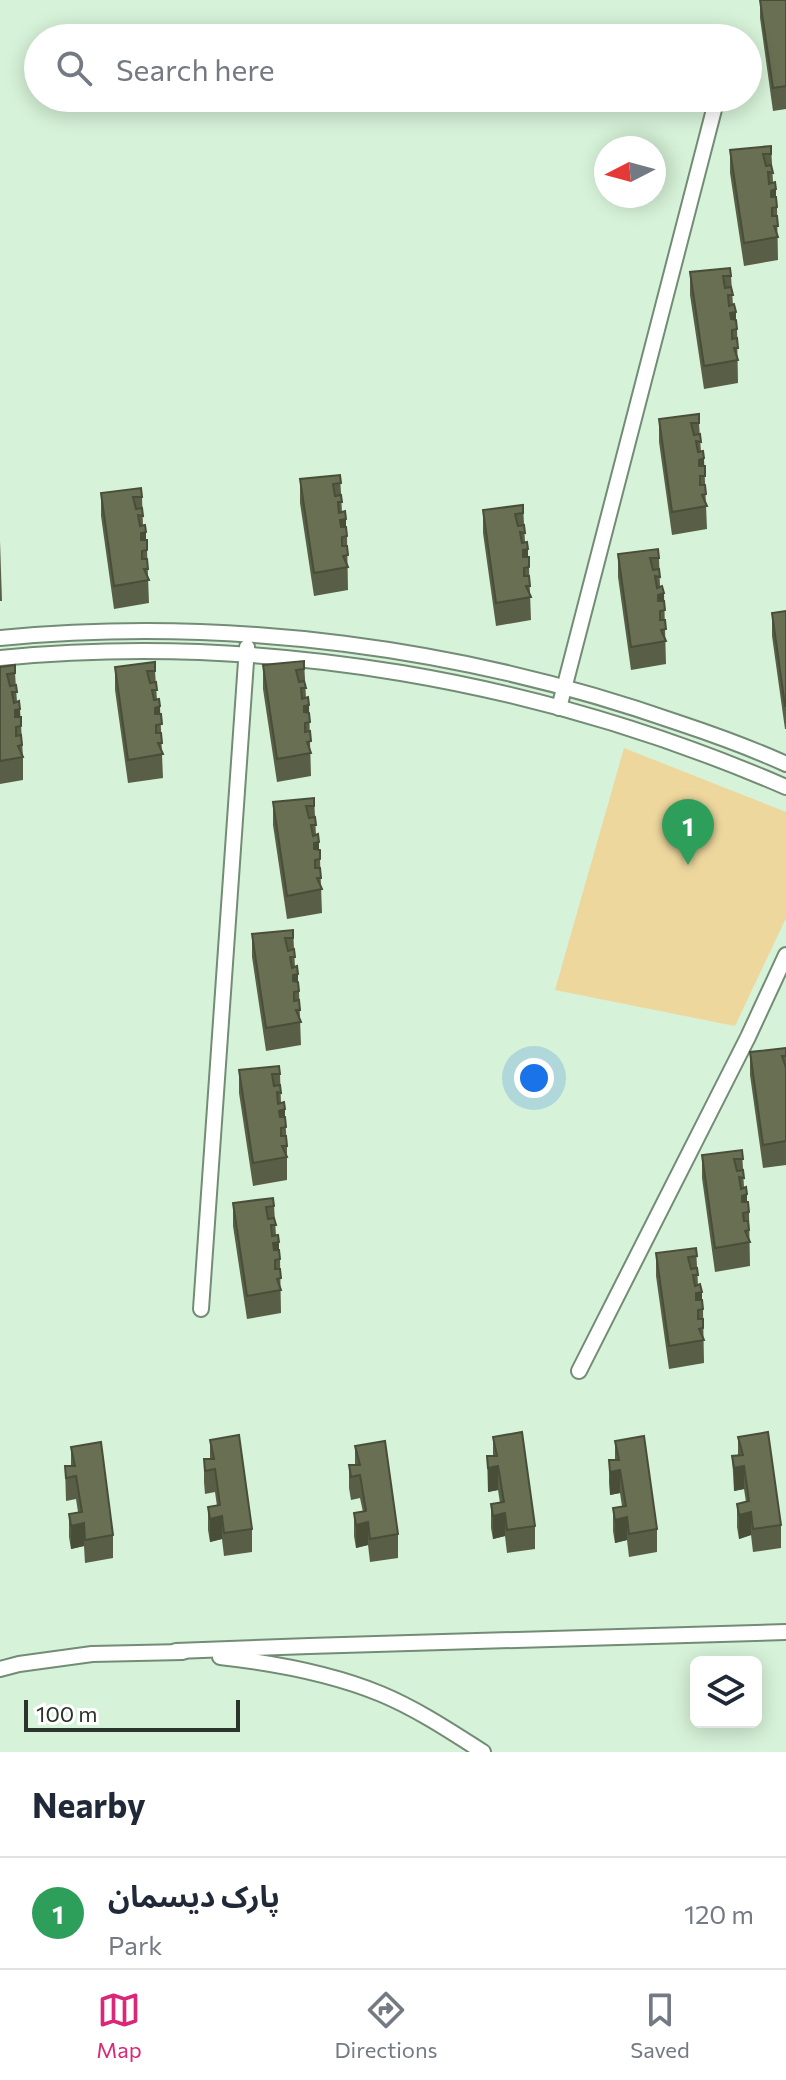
<!DOCTYPE html>
<meta charset="utf-8">
<style>
body{margin:0;font-family:Commissioner,"Noto Sans Arabic",sans-serif;background:#f2f2f3;color:#1f2937}
.controls{position:absolute;right:24px;bottom:24px;display:grid;overflow:hidden;border-radius:12px;box-shadow:0 4px 20px #0003}
.controls button{width:72px;height:72px;display:grid;place-items:center;padding:0;border:0;border-bottom:2px solid #e0e1e3;background:#fff;color:#1f2937;font:40px sans-serif}
.compass{position:absolute;left:594px;top:136px;width:72px;height:72px;border-radius:50%;background:#fff;box-shadow:0 4px 20px #0003;rotate:264deg}
.scale{position:absolute;left:24px;bottom:20px;width:216px;box-sizing:border-box;padding-left:8px;border:4px solid #29342a;border-top:0;font-size:22px;line-height:28px;white-space:nowrap;color:#29342a;-webkit-text-stroke:6px #fff;paint-order:stroke}
.you{position:absolute;left:534px;top:1078px;width:28px;height:28px;margin:-20px;border:6px solid #fff;border-radius:50%;background:#1a73e8;box-shadow:0 0 0 12px #1a73e833}
.badge{display:grid;place-items:center;width:52px;height:52px;border-radius:50%;background:#db2777;color:#fff;font-size:26px;font-weight:700}
.pin{position:absolute;translate:-50% -66px;filter:drop-shadow(0 2px 4px #0008)}
.pin::after{content:'';position:absolute;top:42px;width:28px;height:24px;background:inherit;clip-path:polygon(0 0,100% 0,50% 100%)}
.list{margin:0;padding:0;list-style:none}
h2{display:flex;justify-content:space-between;align-items:center;height:104px;margin:0;padding:0 32px;font-size:34px}
h2 small{font-size:26px;font-weight:400;color:#747a83}
.list li{display:grid;grid-template-columns:52px 1fr auto;gap:24px;align-items:center;box-sizing:border-box;height:112px;padding:0 32px;border-top:2px solid #e0e1e3}
.list b{display:block;font-size:30px;white-space:nowrap}
.list p{margin:0;font-size:26px;white-space:nowrap;color:#747a83}
.list em{font-size:26px;font-style:normal;color:#747a83}
.icon{flex:none;width:44px;height:44px;fill:none;stroke:currentColor;stroke-width:2;stroke-linecap:round;stroke-linejoin:round}
.map{position:relative;flex:none;width:786px;height:1752px;overflow:hidden}
.search{position:absolute;background:#fff;box-shadow:0 4px 20px #0003;left:24px;right:24px;top:24px;height:88px;display:flex;align-items:center;gap:20px;box-sizing:border-box;padding:0 28px;border-radius:44px;color:#747a83;font-size:30px}
.sheet{height:216px;background:#fff}
nav{display:flex;justify-content:space-around;align-items:center;box-sizing:border-box;height:112px;border-top:2px solid #e0e1e3;background:#fff;font-size:22px;color:#747a83}
nav a{display:grid;justify-items:center;gap:4px}
nav .on{color:#db2777}
.map>svg:first-child{display:block}
</style>
<div class="map">
<svg width="786" height="1752" viewBox="0 0 786 1752">
<rect width="100%" height="100%" fill="#d6f2d8"/>
<path fill="#edd79d" d="M624 748 786 812V918L735 1026 555 990Z"/>
<g fill="none" stroke-linecap="round" stroke-linejoin="round">
<g stroke="#738c75" stroke-width="18">
<g id="minor">
<path d="M0 638C228 616 463 647 679 723 715 735 751 748 786 764"/>
<path d="M0 658C267 632 541 681 786 787"/>
<path d="M559 708 717 98"/>
<path d="M201 1309 247 647"/>
<path d="M579 1371 748 1037 786 955"/>
<path d="M176 1651 309 1646 786 1632"/>
<path d="M220 1657C274 1663 330 1673 381 1694 417 1709 450 1731 483 1752"/>
<path d="M0 1669 19 1664 92 1654 183 1652"/>
</g>
</g>
<use href="#minor" stroke="#fff" stroke-width="14"/>
</g>
<g fill="#595f47">
<path d="M760 0H786V109L773 111 760 18Z"/>
<path d="M771 146 773 182 777 207 778 260 744 266 730 173V150Z"/>
<path d="M690 272 731 276 733 305 737 329 738 383 704 389 690 295Z"/>
<path d="M659 419 699 423 701 452 704 458 707 529 672 535 659 442Z"/>
<path d="M340 475 342 512 347 536 348 590 314 596 300 503V479Z"/>
<path d="M101 493 142 497 143 525 147 550 149 603 114 609 101 516Z"/>
<path d="M523 505 525 542 529 567 531 620 496 626 483 533V510Z"/>
<path d="M0 541 2 601H0Z"/>
<path d="M618 554 659 558 660 586 664 593 666 664 631 670 618 577Z"/>
<path d="M786 611V729H785L772 636V613Z"/>
<path d="M304 661 306 698 309 705 311 776 277 782 263 689V665Z"/>
<path d="M0 667 15 673 17 702 20 709 23 757V780L0 784Z"/>
<path d="M115 667 155 671 157 700 160 706 163 778 128 783 115 690Z"/>
<path d="M314 798 316 835 320 859 322 913 287 919 273 825V802Z"/>
<path d="M293 930 295 967 299 991 301 1045 266 1051 252 957V934Z"/>
<path d="M786 1048V1165L763 1168 750 1075V1052Z"/>
<path d="M239 1070 280 1074 281 1103 285 1117 287 1146V1180L253 1186 239 1093Z"/>
<path d="M742 1150 744 1188 749 1212 750 1266 715 1272 702 1178V1155Z"/>
<path d="M233 1203 274 1206 276 1235 280 1259 281 1313 247 1319 233 1226Z"/>
<path d="M696 1248 698 1285 703 1309 704 1363 669 1369 656 1276V1253Z"/>
<path d="M493 1437 535 1526V1549L507 1553 505 1536 493 1539 491 1528V1504L500 1503 498 1490 488 1492 487 1456H493Z"/>
<path d="M738 1437 781 1525V1548L753 1552 751 1535 739 1539 737 1527V1504L746 1502 744 1489 734 1491 732 1456H738Z"/>
<path d="M210 1440 252 1529V1552L224 1556 222 1539 210 1542 208 1530V1507L217 1506 215 1492 205 1494 204 1482V1459H210Z"/>
<path d="M615 1441 657 1529V1552L629 1557 627 1540 615 1543 613 1531V1508L622 1506 620 1493 610 1495 609 1483V1460H615Z"/>
<path d="M355 1446 398 1534V1558L370 1562 368 1545 356 1548 354 1536V1513L363 1512 360 1498 351 1500 349 1488V1465H355Z"/>
<path d="M71 1447 113 1535V1558L85 1563 84 1546 71 1549 69 1537V1514L78 1512 76 1499 66 1501 65 1466H71Z"/>
</g>
<g fill="#494e39">
<path d="M776 189V207L772 208 771 191Z"/>
<path d="M736 312V329L732 330 730 313Z"/>
<path d="M704 458V476H700L699 460Z"/>
<path d="M346 519V536L342 537 340 520Z"/>
<path d="M146 532V550L142 551 141 533Z"/>
<path d="M528 549V567L524 568 523 550Z"/>
<path d="M664 593V611H660L658 595Z"/>
<path d="M309 705V722L305 723 304 706Z"/>
<path d="M160 706V724L156 725 155 708Z"/>
<path d="M20 709V726L16 727 15 710Z"/>
<path d="M319 842V859L315 860 314 843Z"/>
<path d="M298 974V991L294 992 293 975Z"/>
<path d="M285 1109V1127L281 1128 279 1111Z"/>
<path d="M747 1194V1212L743 1213 742 1196Z"/>
<path d="M279 1242V1260H275L273 1243Z"/>
<path d="M702 1292V1310H698L696 1293Z"/>
<path d="M498 1466V1490L488 1492V1468Z"/>
<path d="M744 1466V1489L734 1491V1468Z"/>
<path d="M620 1470V1493L610 1495V1472Z"/>
<path d="M751 1512V1535L739 1539V1515Z"/>
<path d="M505 1513V1536L493 1539V1516Z"/>
<path d="M222 1516V1539L210 1542V1519Z"/>
<path d="M627 1517V1540L615 1543V1520Z"/>
<path d="M368 1522V1545L356 1548V1525Z"/>
<path d="M84 1523V1546L71 1549V1526Z"/>
</g>
<g fill="#686f52" stroke="#494e39" stroke-width="2">
<path d="M760 0H786V86L773 88Z"/>
<path d="M771 146V154H763L766 166 771 165 773 173 768 172 769 184 775 182 776 189 771 191V197H776L777 207 772 208V216H777L778 226H774L778 237 744 243 730 150Z"/>
<path d="M730 268 731 276H723L725 288 731 287 733 295H728L729 306 734 304 736 312 730 313 731 319 736 320 737 329 732 330V339L737 338 738 348H734L738 360 704 366 690 272Z"/>
<path d="M699 414V423H691L694 435 700 434 701 442 696 441 698 452 703 451 704 458 699 460V466H705V476H700V485H705L706 494 702 495 707 506 672 512 659 419Z"/>
<path d="M340 475 341 483 333 484 335 496 341 495 342 502H338L339 513 345 511 346 519 340 520 341 527H346L347 536 342 537V546H347L348 555 343 556 348 567 314 573 300 479Z"/>
<path d="M141 488 142 497H133L136 509 142 508 143 516 138 515 140 526 145 525 146 532 141 533V540H147V550L142 551V559H147L148 569H144L149 580 114 586 101 493Z"/>
<path d="M523 505V513L515 514 518 526 524 525 525 533 520 532 522 543 527 542 528 549 523 550V557H529V567L524 568V576H529L530 586H526L531 597 496 603 483 510Z"/>
<path d="M658 549 659 558H650L653 570 659 569 660 577 655 576 657 588 662 586 664 593 658 595V601H664L665 610 660 611V620H665L666 629 661 630 666 641 631 647 618 554Z"/>
<path d="M786 611V706H785L772 613Z"/>
<path d="M304 661V669L296 670 299 682 304 681 306 688H301L302 699 308 697 309 705 304 706V712L309 713 310 722 305 723V732L310 731 311 741 307 742 311 753 277 759 263 665Z"/>
<path d="M155 662V671H147L150 683 156 682 157 690H152L154 700 159 699 160 706 155 708V714H161L162 724 156 725V733H161L162 743H158L163 754 128 760 115 667Z"/>
<path d="M15 665V673L7 674 10 686 16 685 17 692H12L14 703 19 701 20 709 15 710V717H21V726L16 727V736L21 735 22 745 18 746 23 757 0 761V667Z"/>
<path d="M314 798V806H306L309 818 315 817 316 825H311L313 836 318 834 319 842 314 843V849L320 850V859L315 860V868H320L321 878H317L322 889 287 896 273 802Z"/>
<path d="M293 930V938H285L288 951 294 949 295 957H290L292 968 297 966 298 974 293 975V981L298 982 299 991 294 992V1001L299 1000 300 1010H296L301 1022 266 1028 252 934Z"/>
<path d="M786 1048V1056H782L786 1068V1141L763 1145 750 1052Z"/>
<path d="M279 1066 280 1074H272L274 1086 280 1085 281 1093 277 1092 278 1104 284 1102 285 1109 279 1111 280 1117H285L286 1127 281 1128V1136H286L287 1146H282L287 1157 253 1163 239 1070Z"/>
<path d="M742 1150 743 1159H734L737 1171 743 1170 744 1178 739 1177 741 1189 746 1187 747 1194 742 1196V1202H748L749 1212 743 1213 744 1221H748L749 1230 745 1231 750 1242 715 1248 702 1155Z"/>
<path d="M273 1198 274 1206 266 1207 268 1219 274 1218 276 1225H271L272 1236 278 1235 279 1242 273 1243 274 1250H279L280 1259 275 1260V1269H280L281 1278 277 1279 281 1290 247 1296 233 1203Z"/>
<path d="M696 1248 697 1256 688 1257 691 1269 697 1268 698 1275H693L695 1286 700 1284 702 1292 696 1293V1300H702L703 1309 698 1310V1319H703V1328L699 1329 704 1340 669 1346 656 1253Z"/>
<path d="M522 1432 535 1526 507 1530 505 1513 493 1516 491 1504 504 1502 498 1466 488 1468 487 1456H497L493 1437Z"/>
<path d="M768 1432 781 1525 753 1529 751 1512 739 1515 737 1504 749 1501 744 1466 734 1468 732 1456 743 1455 738 1437Z"/>
<path d="M239 1435 252 1529 224 1533 222 1516 210 1519 208 1507 220 1505 215 1469 205 1471 204 1459H214L210 1440Z"/>
<path d="M644 1436 657 1529 629 1534 627 1517 615 1520 613 1508 626 1506 620 1470 610 1472 609 1460H619L615 1441Z"/>
<path d="M385 1441 398 1534 370 1539 368 1522 356 1525 354 1513 366 1511 360 1475 351 1477 349 1465H360L355 1446Z"/>
<path d="M101 1442 113 1535 85 1540 84 1523 71 1526 69 1514 82 1512 76 1476 66 1478 65 1466H75L71 1447Z"/>
</g>
</svg>
<div class="controls">
<button><svg class="icon" aria-label="layers" viewBox="0 0 24 24"><path d="M12 4l9 5-9 5-9-5zM3 14l9 5 9-5"/></svg></button>
</div>
<svg class="compass" viewBox="-18 -18 36 36"><path d="M0-13l5 13h-10z" fill="#e53935"/><path d="M0 13l5-13h-10z" fill="#747a83"/></svg>
<div class="scale">100 m</div>
<div class="you"></div>
<div class="pin badge" style="left:688px;top:865px;background:#2e9e5b">1</div>
<div class="search"><svg class="icon" aria-label="search" viewBox="0 0 24 24"><circle cx="10" cy="10" r="6"/><path d="M15 15l6 6"/></svg>Search here</div>
</div>
<section class="sheet">
<h2>Nearby<small></small></h2>
<ul class="list">
<li><span class="badge" style="background:#2e9e5b">1</span><div><b>پارک دیسمان</b><p>Park</p></div><em>120 m</em></li>
</ul>
</section>
<nav>
<a class="on"><svg class="icon" aria-label="map" viewBox="0 0 24 24"><path d="M3 6l6-2 6 2 6-2v14l-6 2-6-2-6 2zM9 4v14M15 6v14"/></svg>Map</a>
<a><svg class="icon" aria-label="directions" viewBox="0 0 24 24"><path d="M12 3l9 9-9 9-9-9zM9 14v-3h6M13 9l2 2-2 2"/></svg>Directions</a>
<a><svg class="icon" aria-label="saved" viewBox="0 0 24 24"><path d="M7 4h10v16l-5-4-5 4z"/></svg>Saved</a>
</nav>
